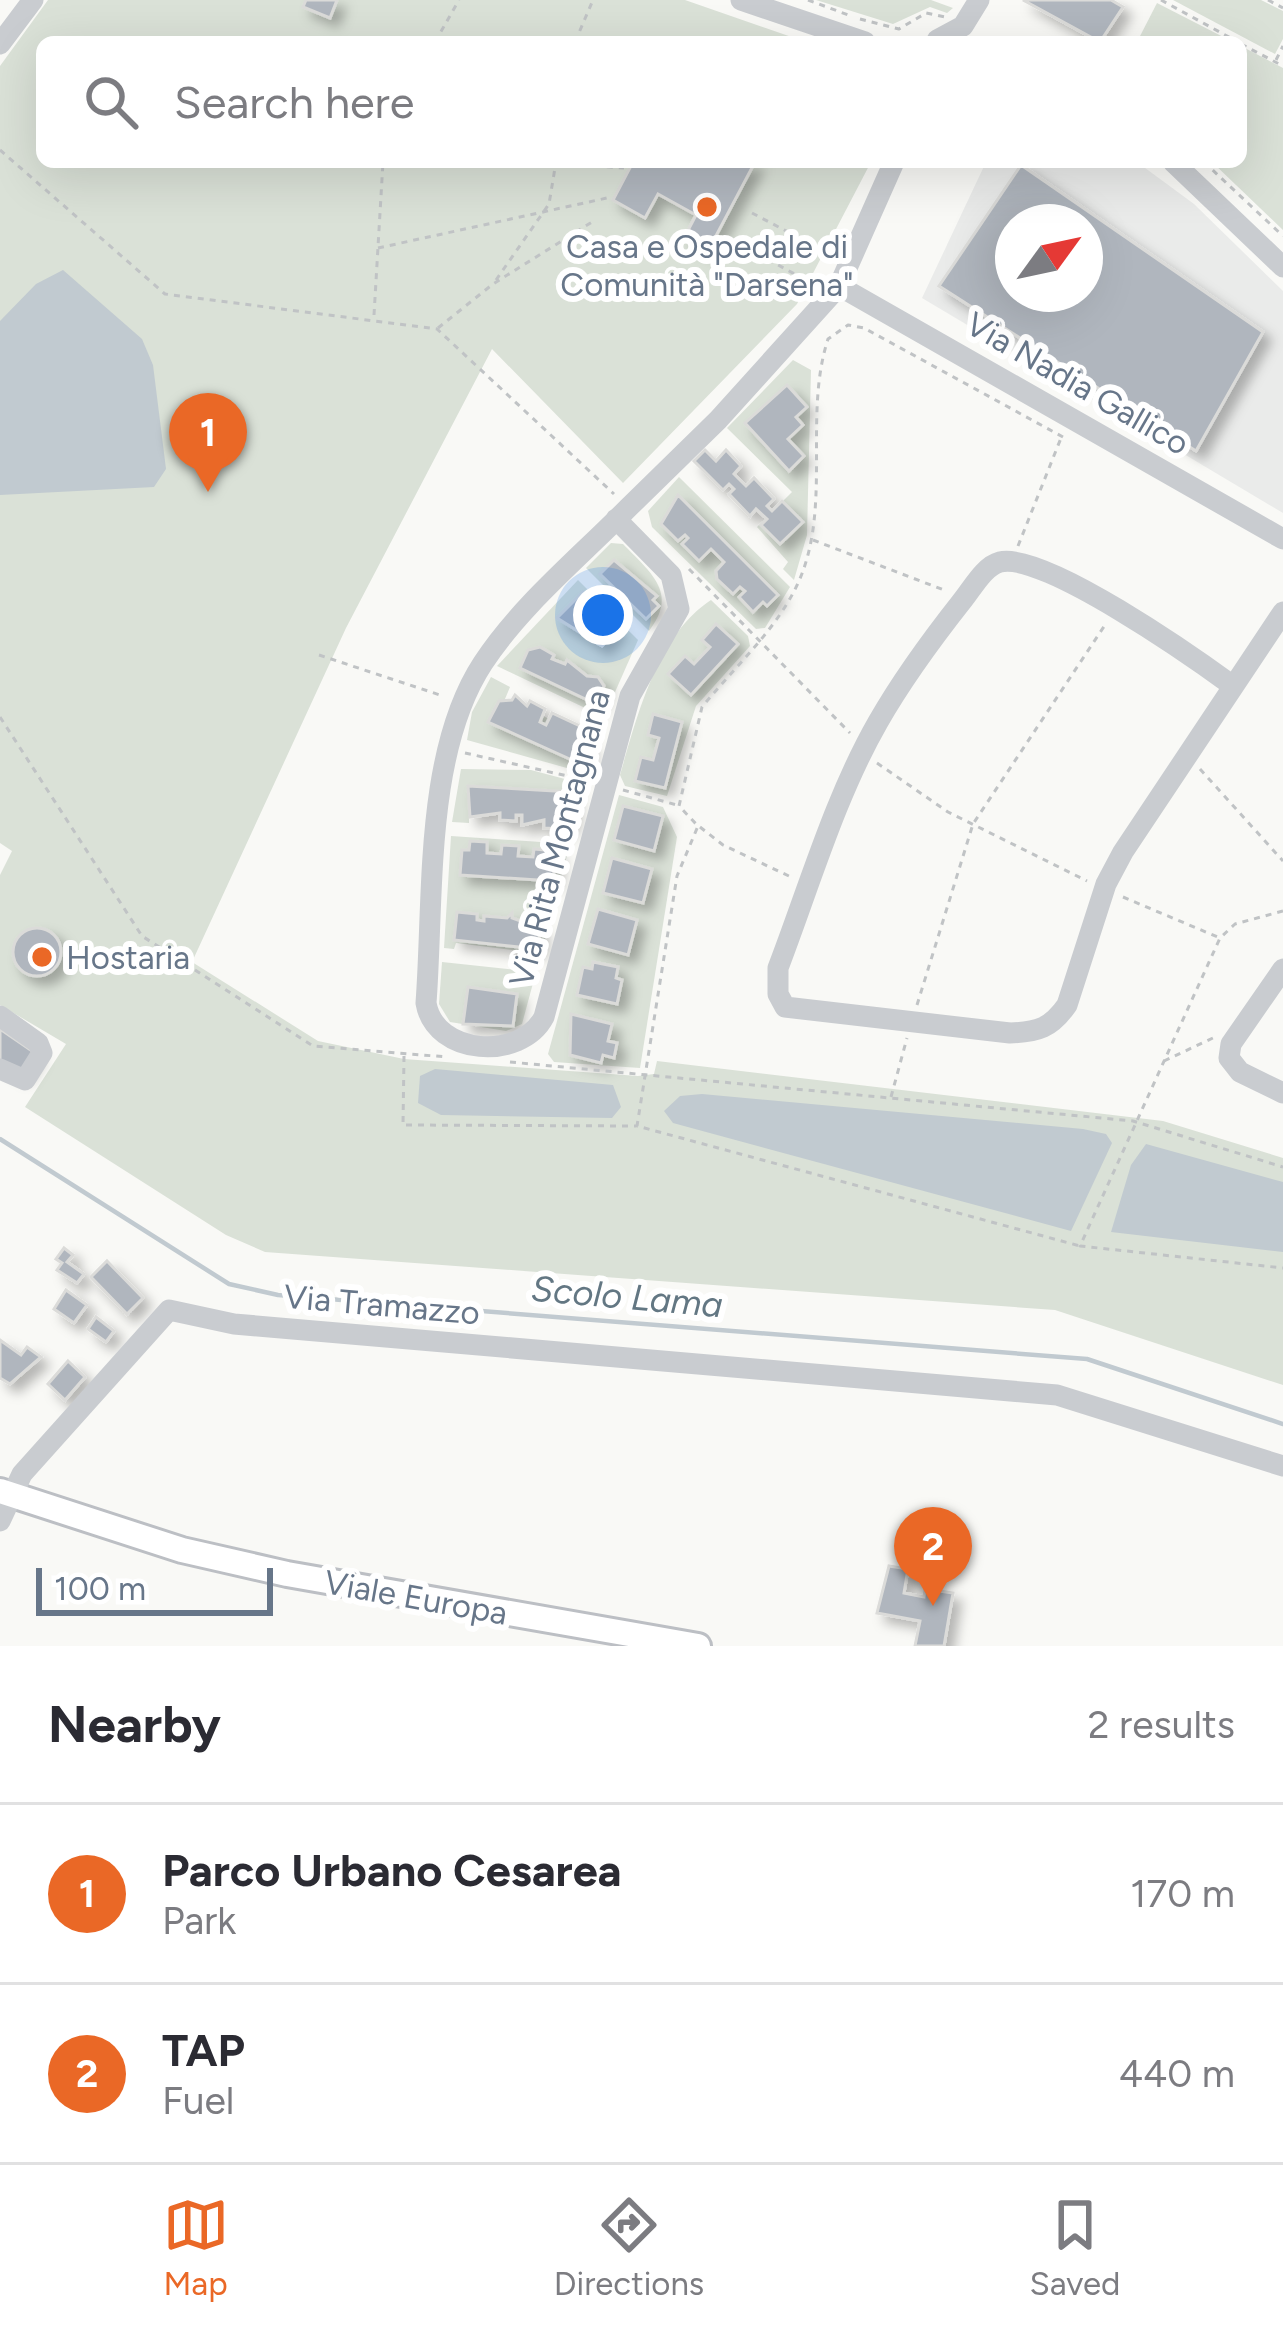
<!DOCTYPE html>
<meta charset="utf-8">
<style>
body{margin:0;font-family:Figtree,sans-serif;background:#f2f2f3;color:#2b2b33}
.compass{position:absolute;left:995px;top:204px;width:108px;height:108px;border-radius:50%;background:#fff;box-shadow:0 12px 48px #0002;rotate:57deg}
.scale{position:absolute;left:36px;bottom:30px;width:237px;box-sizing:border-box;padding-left:12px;border:6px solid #677689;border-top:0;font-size:33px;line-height:42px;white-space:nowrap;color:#677689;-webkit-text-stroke:9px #fff;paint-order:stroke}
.you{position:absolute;left:603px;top:615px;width:42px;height:42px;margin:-30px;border:9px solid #fff;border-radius:50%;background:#1a73e8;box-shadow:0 0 0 18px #1a73e833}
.badge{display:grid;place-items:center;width:78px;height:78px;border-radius:50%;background:#ea6826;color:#fff;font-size:39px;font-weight:700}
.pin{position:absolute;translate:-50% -99px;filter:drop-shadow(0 3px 6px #0008)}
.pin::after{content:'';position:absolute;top:63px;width:42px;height:36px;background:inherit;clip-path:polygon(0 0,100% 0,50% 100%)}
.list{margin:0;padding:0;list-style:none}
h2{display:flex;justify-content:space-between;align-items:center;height:156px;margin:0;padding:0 48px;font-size:51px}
h2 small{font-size:39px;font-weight:400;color:#7c7c81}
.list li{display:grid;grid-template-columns:78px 1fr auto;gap:36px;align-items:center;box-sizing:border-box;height:180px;padding:0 48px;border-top:3px solid #e1e1e2}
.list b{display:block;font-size:45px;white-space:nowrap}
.list p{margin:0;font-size:39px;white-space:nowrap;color:#7c7c81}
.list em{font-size:39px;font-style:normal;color:#7c7c81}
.icon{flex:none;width:66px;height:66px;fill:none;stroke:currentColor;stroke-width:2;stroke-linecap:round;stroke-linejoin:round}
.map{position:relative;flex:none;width:1283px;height:1646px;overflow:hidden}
.search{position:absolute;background:#fff;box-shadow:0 12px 48px #0002;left:36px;right:36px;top:36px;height:132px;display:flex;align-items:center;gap:30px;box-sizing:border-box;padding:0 42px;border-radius:18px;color:#7c7c81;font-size:45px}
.sheet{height:516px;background:#fff}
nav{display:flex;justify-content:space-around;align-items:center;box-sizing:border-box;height:168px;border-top:3px solid #e1e1e2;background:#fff;font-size:33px;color:#7c7c81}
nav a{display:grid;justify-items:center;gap:6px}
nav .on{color:#ea6826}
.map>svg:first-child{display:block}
</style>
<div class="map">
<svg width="1283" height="1646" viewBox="0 0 1283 1646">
<defs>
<filter id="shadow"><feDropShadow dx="8" dy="8" stdDeviation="6" flood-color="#0004"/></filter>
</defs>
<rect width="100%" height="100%" fill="#f9f9f6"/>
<path fill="#eaebea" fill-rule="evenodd" d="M986 162H1137L1194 204 1283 291V513L922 298ZM1013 222H1085V294H1013Z"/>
<g fill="#dae1d7">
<path d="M48 0H685L806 42H42V162H871L797 304 623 483 492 349 346 628 192 962 318 1041 404 1059 638 1076 654 1074 657 1061 1163 1121 1283 1158V1385L1055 1310 265 1252 226 1235 25 1107 66 1044 0 1005V875L12 851 0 843V66Z"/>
<path d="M816 0H931L953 8 947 13 930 7 893 24Z"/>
<path d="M1173 0H1261L1283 11V39L1275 54Z"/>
<path d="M1157 3 1233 42H1137Z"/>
<path d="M1241 46 1283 68V230L1212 162H1241Z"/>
<path d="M793 360 811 370 807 535 794 580 783 569 788 562 757 527 792 492 727 428Z"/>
<path d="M679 477 790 587 765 628 756 629 652 527 648 511Z"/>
<path d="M611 543 623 544C651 573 679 593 649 631L586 568Z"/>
<path d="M578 580 638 640 604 717 497 666Z"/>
<path d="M711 600 748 636 750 646 696 706 667 796 625 786 620 775C637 717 657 635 711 600Z"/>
<path d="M491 677 510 687 505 699 583 734 588 723 600 729 588 769 581 772 467 740 472 712Z"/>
<path d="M461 769 531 770 580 783 584 790 573 831 565 829 571 821V792L469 786V823L452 822Z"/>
<path d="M619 795 663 807 677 837 640 1068 554 1062 548 1054Z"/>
<path d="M451 836 570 844 540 960 527 957 528 952 456 943 454 949 444 948Z"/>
<path d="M442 962 536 972 522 1024 506 1031 450 1022 439 1004Z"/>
</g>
<g fill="#c1cad0">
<path d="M63 270 142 339 153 365 166 469 154 487 0 495V321L36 284Z"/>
<path d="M435 1069 613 1085 621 1107 612 1118 441 1115 418 1103 420 1076Z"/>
<path d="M702 1094 1083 1129 1106 1134 1112 1143 1071 1231 673 1123 664 1111 680 1096Z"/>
<path d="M1146 1144 1283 1182V1252L1111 1232 1131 1165Z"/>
</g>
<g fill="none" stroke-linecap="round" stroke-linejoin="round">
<path stroke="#c1cad0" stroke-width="4.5" d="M0 1139 229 1284 278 1295 1087 1359 1283 1424"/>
</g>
<g fill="#b0b6be" stroke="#dbdbd9" stroke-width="3" fill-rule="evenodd" filter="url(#shadow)">
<path d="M306 0H337L330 18 303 7Z"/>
<path d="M1023 0H1111L1123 7 1100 42Z"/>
<path d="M633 162 719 165 755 162 708 251 684 238 696 215 658 194 645 218 613 200Z"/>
<path d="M1021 165 1263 332 1196 451 939 286ZM1013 222H1085V294H1013Z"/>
<path d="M787 385 807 407 796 417 803 425 788 439 804 456 789 471 745 423Z"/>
<path d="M705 450 716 461 726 450 741 466 734 474 746 486 754 478 774 499 767 506 772 511 782 501 803 522 780 544 761 525 767 519 756 509 750 516 729 494 734 489 729 484 723 490 694 461Z"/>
<path d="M678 495 778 595 767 606 763 602 753 612 739 597 745 591 740 587 733 594 717 579 716 571 724 562 711 549 699 561 682 544 688 538 685 535 678 541 661 524Z"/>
<path d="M614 560 657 596 653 600 659 606 646 619 600 574Z"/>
<path d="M583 592 604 615 601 618 618 628 602 646 557 618Z"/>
<path d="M716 624 738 644 691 695 668 674 685 656 694 664 710 647 702 640Z"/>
<path d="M540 647 554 655 552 659 565 664 567 660 587 676 598 677 604 686 596 704 520 668 528 650Z"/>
<path d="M515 695 527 706 530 701 545 709 540 722 546 725 552 713 582 727 583 742 589 746 583 765 488 722 499 701 512 700Z"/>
<path d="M653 714 682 722 665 788 635 781 641 757 653 760 659 738 648 735Z"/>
<path d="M468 786 572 792 571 822H565V829L544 828V820L522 825V815H516V821L500 820V813L470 817Z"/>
<path d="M623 806 663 816 654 851 614 840Z"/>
<path d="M470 841 487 842V853L501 854 502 845 519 846 518 856 533 857 534 849 556 851 553 881 460 875 462 850H469Z"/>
<path d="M612 858 652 869 643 903 603 893Z"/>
<path d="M598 909 637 920 628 955 588 944Z"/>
<path d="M457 912 477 914V920L484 921V916L507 918 512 913V918L540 928 538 949 454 940Z"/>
<circle cx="37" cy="952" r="24"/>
<path d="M593 962 618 967 616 978 622 980 617 1004 577 995 583 967 592 969Z"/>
<path d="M468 987 517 994 513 1026 463 1024Z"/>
<path d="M571 1014 612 1024 608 1041 617 1043 614 1058 603 1055 601 1063 570 1055Z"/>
<path d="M0 1029 35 1053 21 1074 0 1061Z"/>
<path d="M64 1248 73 1255 67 1262 84 1274 77 1283 57 1270 62 1263 56 1259Z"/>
<path d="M107 1261 143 1298 127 1314 91 1277Z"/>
<path d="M66 1290 87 1305 74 1323 54 1309Z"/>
<path d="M96 1317 114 1331 106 1342 88 1329Z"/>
<path d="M0 1340 21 1355 27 1347 41 1357 10 1384 0 1378Z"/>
<path d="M68 1361 85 1377 65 1400 48 1384Z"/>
<path d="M889 1566 908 1569 904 1593 924 1597 925 1589 953 1593 944 1646H915L920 1621 877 1613Z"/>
</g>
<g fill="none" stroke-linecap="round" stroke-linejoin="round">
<g stroke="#bcbfc4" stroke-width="30">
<path id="major" d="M0 1491 182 1550 287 1574 698 1646"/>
</g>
<g stroke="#c0c3c5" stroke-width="3" stroke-dasharray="6 6" stroke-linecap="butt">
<path d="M808 0 851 16"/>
<path d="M1161 0 1238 42"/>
<path d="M1268 0 1283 8"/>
<path d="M860 19 899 29 926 13 945 17"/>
<path d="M435 42 459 0"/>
<path d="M575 42 593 0"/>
<path d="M1241 44 1283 66"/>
<path d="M1276 60 1283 46"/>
<path d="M0 150 165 294 437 329 614 494"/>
<path d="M535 162 624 168"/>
<path d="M1204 162 1283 236"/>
<path d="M752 213 830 254"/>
<path d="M736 242 813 284"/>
<path d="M378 248 607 198"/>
<path d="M496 280 549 204 556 162"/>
<path d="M374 315 383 162"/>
<path d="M438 328 493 284 592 222"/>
<path d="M1063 437 864 328 848 325 828 339C803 416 832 505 799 581 777 630 735 666 702 707L679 806 698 826 677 876 637 1126 1080 1246"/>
<path d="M813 540 944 590"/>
<path d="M1018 546 1061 438"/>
<path d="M689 569 850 733"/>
<path d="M319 655 443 696"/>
<path d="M0 717 142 936 313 1046 447 1057"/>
<path d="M465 753 590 781"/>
<path d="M877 763 948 812 1087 881"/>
<path d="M1200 769 1283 861"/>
<path d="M623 790 677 805"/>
<path d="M700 827 723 845 791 877"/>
<path d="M1123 897 1220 938"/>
<path d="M1283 911 1235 924 1220 938 1080 1246 1283 1268"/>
<path d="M917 1005 973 824 1105 625"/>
<path d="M404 1056 403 1125 636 1126"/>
<path d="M1164 1061 1215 1037"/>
<path d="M510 1062 1133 1121 1283 1167"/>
<path d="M891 1097 907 1038"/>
</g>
<g stroke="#c9ccd0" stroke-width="21">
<path d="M741 0 865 42"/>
<path d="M937 40 963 26 979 0"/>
<path d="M0 44 33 0"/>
<path d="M1173 162 1283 267"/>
<path d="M839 286 1283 539"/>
<path d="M616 519 671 575 679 609 630 696 544 1017C521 1061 435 1056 426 1003 434 897 424 753 483 663 521 605 580 557 628 508L718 420 839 286 894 162"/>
<path d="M1233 686C1196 659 1043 551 1000 562 984 566 972 589 962 601 932 639 902 680 878 722 835 797 809 887 778 968V994L785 1007 1010 1033C1038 1032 1051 1028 1067 1005L1106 884 1123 852 1283 612"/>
<path d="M1283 969 1231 1044 1229 1058 1240 1072 1283 1093"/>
<path d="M0 1016 38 1043 42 1053 25 1080 0 1069"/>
<path d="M0 1521 22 1474 169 1310 234 1324 1057 1395 1283 1466"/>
</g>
<use href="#major" stroke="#fff" stroke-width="24"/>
</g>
<g fill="#ea6826" stroke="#fff" stroke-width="4.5">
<circle cx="707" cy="207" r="12"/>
<circle cx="42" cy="957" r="12"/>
</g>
<g text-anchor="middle" stroke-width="12" stroke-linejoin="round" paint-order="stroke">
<g font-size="33" fill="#677689" stroke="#fff">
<text x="707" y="258">Casa e Ospedale di<tspan x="707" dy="38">Comunità "Darsena"</tspan></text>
<text x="66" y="969" text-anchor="start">Hostaria</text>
</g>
<g font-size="33" fill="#677689" stroke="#fff">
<text transform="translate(1078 383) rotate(30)" y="12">Via Nadia Gallico</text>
<text transform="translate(559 838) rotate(-75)" y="12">Via Rita Montagnana</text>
<text transform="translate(382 1304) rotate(5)" y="12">Via Tramazzo</text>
<text transform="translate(416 1597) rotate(10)" y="12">Viale Europa</text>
</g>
<g font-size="36" font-style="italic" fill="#637783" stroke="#fff">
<text transform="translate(627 1296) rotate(5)" y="13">Scolo Lama</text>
</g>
</g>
</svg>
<svg class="compass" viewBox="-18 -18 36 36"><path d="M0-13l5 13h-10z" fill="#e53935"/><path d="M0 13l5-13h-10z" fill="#7c7c81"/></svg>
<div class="scale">100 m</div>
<div class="you"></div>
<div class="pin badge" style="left:208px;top:492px">1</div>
<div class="pin badge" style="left:933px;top:1606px">2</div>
<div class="search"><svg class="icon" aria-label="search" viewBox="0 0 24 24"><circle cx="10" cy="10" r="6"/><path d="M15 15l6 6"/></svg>Search here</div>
</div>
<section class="sheet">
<h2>Nearby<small>2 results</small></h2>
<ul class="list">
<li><span class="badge">1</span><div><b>Parco Urbano Cesarea</b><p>Park</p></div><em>170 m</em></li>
<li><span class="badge">2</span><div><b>TAP</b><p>Fuel</p></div><em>440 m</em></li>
</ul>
</section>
<nav>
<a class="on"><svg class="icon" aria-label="map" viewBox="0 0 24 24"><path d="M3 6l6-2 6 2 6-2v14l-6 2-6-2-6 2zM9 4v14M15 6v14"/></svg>Map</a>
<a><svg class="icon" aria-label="directions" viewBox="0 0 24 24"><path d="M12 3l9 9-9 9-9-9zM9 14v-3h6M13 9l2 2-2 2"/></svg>Directions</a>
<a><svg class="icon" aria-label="saved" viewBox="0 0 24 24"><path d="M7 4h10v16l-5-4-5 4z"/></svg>Saved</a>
</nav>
